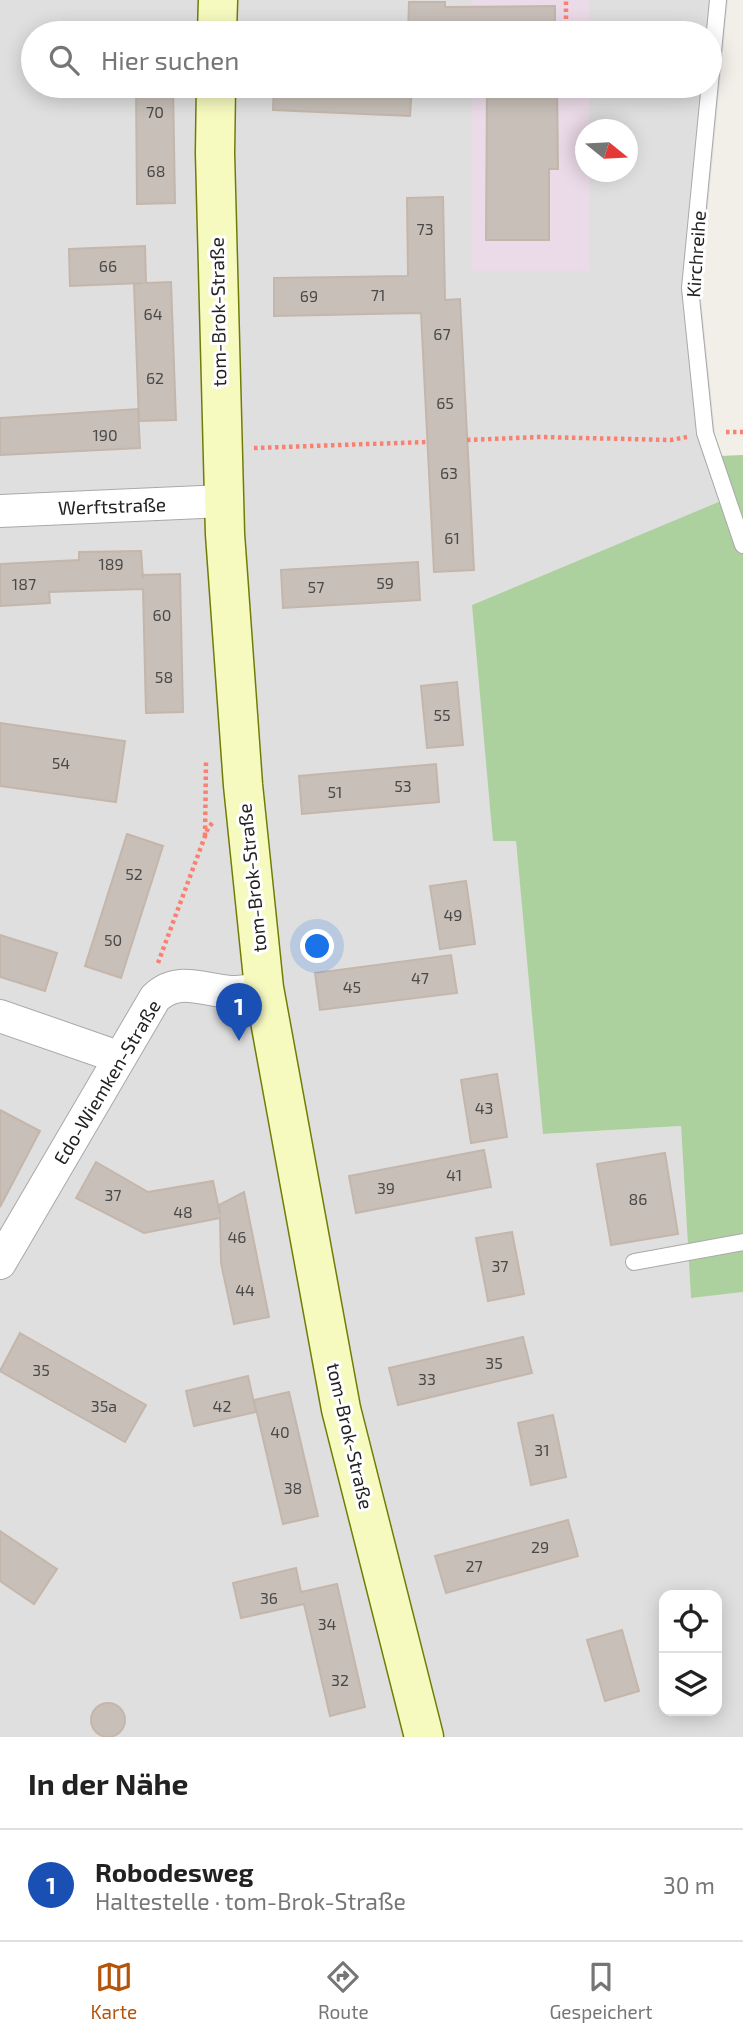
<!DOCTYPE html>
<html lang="de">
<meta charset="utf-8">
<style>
body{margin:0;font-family:"Exo 2",sans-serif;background:#f2f2f2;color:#222}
.controls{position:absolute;right:21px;bottom:21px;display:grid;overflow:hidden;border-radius:14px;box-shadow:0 4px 18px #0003}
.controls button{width:63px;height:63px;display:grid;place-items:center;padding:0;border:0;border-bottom:2px solid #e0e0e0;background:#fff;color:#222;font:35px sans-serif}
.compass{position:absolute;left:575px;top:119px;width:63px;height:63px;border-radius:50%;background:#fff;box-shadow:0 4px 18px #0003;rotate:108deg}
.you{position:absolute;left:318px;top:947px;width:24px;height:24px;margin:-18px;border:5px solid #fff;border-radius:50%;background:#1a73e8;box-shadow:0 0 0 10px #1a73e833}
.badge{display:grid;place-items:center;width:46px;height:46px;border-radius:50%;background:#b45309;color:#fff;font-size:23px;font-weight:700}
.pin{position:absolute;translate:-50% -58px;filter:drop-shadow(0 2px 4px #0008)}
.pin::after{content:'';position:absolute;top:37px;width:24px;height:21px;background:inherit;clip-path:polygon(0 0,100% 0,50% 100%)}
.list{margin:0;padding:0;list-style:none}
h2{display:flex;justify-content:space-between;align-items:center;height:91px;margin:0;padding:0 28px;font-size:30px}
h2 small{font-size:23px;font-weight:400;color:#767676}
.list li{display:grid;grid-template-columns:46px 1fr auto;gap:21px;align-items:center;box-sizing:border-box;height:112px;padding:0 28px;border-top:2px solid #e0e0e0}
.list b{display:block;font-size:26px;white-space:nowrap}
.list p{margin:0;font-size:23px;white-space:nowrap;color:#767676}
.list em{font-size:23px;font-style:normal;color:#767676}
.icon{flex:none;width:38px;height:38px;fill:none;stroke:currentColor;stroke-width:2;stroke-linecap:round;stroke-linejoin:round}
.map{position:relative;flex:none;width:743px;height:1737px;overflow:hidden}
.search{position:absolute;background:#fff;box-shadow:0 4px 18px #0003;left:21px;right:21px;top:21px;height:77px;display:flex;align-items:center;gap:18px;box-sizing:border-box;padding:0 24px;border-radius:38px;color:#767676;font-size:26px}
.sheet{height:203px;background:#fff}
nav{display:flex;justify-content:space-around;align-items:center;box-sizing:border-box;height:98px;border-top:2px solid #e0e0e0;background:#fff;font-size:19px;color:#767676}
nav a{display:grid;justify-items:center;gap:4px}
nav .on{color:#b45309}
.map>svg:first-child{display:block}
</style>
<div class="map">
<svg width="743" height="1737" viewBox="0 0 743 1737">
<rect width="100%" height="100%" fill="#f2efe9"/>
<path fill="#e0dfdf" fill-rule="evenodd" d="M0 0H728L700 289 722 501 493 840H516L544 1134 681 1126 691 1297 743 1292V1737H0ZM33 33H710V86H33ZM586 130H628V172H586ZM664 1595H717V1711H664Z"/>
<g fill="#ebdbe8">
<rect x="472" y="0" width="117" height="33"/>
<path d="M472 86H589V129L586 130V172H589V271H472Z"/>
</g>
<path fill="#add19e" d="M743 455V1292L691 1298 681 1126 543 1134 516 841H493L472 605 721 501 719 456Z"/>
<g fill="#c7bfb8" stroke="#c4b6ab" stroke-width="2">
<path d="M409 2H445V7L555 6V33H408Z"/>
<path d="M136 86H173L175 203 137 204Z"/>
<path d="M274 86H412L410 116 273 110Z"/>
<path d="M487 86H557L558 169H549V240H486Z"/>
<path d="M443 197 445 300 460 299 474 570 434 572 421 313 274 316V278L408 276 407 198Z"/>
<path d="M145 246 146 283 171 282 176 420 139 421 134 284 143 283 70 286 69 249Z"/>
<path d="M138 409 140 448 0 455V418Z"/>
<path d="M141 551 143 578 142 575 180 574 183 712 146 713 143 589 49 592 50 603 0 606V564L79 560V552Z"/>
<path d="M418 562 420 600 283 608 281 570Z"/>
<path d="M457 682 463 745 427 748 421 686Z"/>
<path d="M0 723 125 741 116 802 0 786Z"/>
<path d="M436 764 439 802 302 814 299 776Z"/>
<path d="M127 834 163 846 121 978 85 966Z"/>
<path d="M466 881 475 944 440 949 430 886Z"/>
<path d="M0 935 57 953 45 991 0 977Z"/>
<path d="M451 955 457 993 320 1010 315 973Z"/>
<path d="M497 1074 507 1137 471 1143 461 1080Z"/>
<path d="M0 1110 40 1131 0 1207Z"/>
<path d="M484 1150 491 1187 356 1213 349 1176Z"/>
<path d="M665 1153 678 1234 611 1245 597 1164Z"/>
<path d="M96 1162 148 1192 213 1181 220 1214 219 1205 244 1192 269 1317 234 1324 221 1263 220 1218 144 1233 76 1198Z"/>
<path d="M512 1232 524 1294 488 1301 476 1238Z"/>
<path d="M20 1333 146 1405 125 1442 0 1371Z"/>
<path d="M523 1337 532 1373 398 1405 389 1368Z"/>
<path d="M248 1376 256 1412 194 1426 186 1391Z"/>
<path d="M289 1392 318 1516 283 1524 254 1400Z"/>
<path d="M553 1415 566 1477 531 1485 518 1423Z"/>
<path d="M568 1520 578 1556 446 1593 435 1556Z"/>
<path d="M0 1531 57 1569 34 1604 0 1581Z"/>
<path d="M296 1568 301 1592 337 1584 365 1707 330 1716 304 1604 241 1618 233 1583Z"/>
<path d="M622 1630 639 1691 605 1701 587 1640Z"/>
<circle cx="108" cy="1720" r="17"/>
</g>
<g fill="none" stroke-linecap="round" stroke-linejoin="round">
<g stroke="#a9a9a9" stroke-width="18">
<g id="lane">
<path d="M718 0 690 288 705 433 743 545"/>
<path d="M634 1262 743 1242"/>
</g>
</g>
<g stroke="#a9a9a9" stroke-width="34">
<g id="street">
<path d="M0 511 224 501"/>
<path d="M0 1016 118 1057"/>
<path d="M0 1263 155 998C177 976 202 990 230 992 241 992 253 990 264 988"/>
</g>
</g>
<g stroke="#707d05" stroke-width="41">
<g id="secondary">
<path d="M217 33 218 0"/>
<path d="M216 86 215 153 225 534 243 785 264 988 341 1409 424 1737"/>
</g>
</g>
<g stroke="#fa8072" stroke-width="4.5" stroke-dasharray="3.5 3.5" stroke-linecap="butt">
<path d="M566 33V0"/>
<path d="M726 432H743"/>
<path d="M467 440 539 437 671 440 687 437"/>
<path d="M254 448 427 442"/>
<path d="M205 836 206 761"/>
<path d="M158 963 208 828 214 821"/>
</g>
<use href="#lane" stroke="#fff" stroke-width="16"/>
<use href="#street" stroke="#fff" stroke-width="32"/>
<use href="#secondary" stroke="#f7fabf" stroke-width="38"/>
</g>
<g text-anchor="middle" stroke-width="6" stroke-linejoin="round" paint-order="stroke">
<g font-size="16" fill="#4b4948">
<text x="155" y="118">70</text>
<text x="156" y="177">68</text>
<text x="425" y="235">73</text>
<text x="108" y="272">66</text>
<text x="378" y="301">71</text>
<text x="309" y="302">69</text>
<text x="153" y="320">64</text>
<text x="442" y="340">67</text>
<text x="155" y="384">62</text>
<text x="445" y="409">65</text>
<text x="105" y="441">190</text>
<text x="449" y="479">63</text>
<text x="452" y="544">61</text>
<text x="111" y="570">189</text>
<text x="385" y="589">59</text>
<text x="24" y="590">187</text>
<text x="316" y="593">57</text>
<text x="162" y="621">60</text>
<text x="164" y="683">58</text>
<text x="442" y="721">55</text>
<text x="61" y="769">54</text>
<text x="403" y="792">53</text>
<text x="335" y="798">51</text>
<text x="134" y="880">52</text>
<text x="453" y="921">49</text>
<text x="113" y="946">50</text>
<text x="420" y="984">47</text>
<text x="352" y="993">45</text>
<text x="484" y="1114">43</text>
<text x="454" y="1181">41</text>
<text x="386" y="1194">39</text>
<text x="113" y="1201">37</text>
<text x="638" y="1205">86</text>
<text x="183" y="1218">48</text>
<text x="237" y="1243">46</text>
<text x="500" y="1272">37</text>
<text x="245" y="1296">44</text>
<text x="494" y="1369">35</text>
<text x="41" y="1376">35</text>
<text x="427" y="1385">33</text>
<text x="104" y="1412">35a</text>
<text x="222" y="1412">42</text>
<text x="280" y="1438">40</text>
<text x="542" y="1456">31</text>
<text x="293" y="1494">38</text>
<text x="540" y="1553">29</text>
<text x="474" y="1572">27</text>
<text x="269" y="1604">36</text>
<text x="327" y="1630">34</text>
<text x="340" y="1686">32</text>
</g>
<g font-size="19" fill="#222" stroke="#fff">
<text transform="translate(696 254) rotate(-86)" y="7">Kirchreihe</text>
<text transform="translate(218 312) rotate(-91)" y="7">tom-Brok-Straße</text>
<text transform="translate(112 506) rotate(-2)" y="7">Werftstraße</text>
<text transform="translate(252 878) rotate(-96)" y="7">tom-Brok-Straße</text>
<text transform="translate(107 1082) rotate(-59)" y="7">Edo-Wiemken-Straße</text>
<text transform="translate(350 1436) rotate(77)" y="7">tom-Brok-Straße</text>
</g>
</g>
</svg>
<div class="controls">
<button><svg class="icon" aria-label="locate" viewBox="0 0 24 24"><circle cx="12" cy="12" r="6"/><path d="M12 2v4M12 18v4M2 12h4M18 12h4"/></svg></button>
<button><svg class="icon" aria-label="layers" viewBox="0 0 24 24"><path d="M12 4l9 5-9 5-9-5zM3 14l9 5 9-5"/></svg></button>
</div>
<svg class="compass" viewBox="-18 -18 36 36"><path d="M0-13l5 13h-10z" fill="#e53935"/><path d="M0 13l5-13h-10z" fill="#767676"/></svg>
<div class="you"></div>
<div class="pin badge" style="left:239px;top:1041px;background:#1a4fb4">1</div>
<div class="search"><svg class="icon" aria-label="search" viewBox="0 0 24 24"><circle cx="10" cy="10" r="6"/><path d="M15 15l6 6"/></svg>Hier suchen</div>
</div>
<section class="sheet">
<h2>In der Nähe<small></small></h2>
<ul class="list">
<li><span class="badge" style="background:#1a4fb4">1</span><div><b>Robodesweg</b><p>Haltestelle · tom-Brok-Straße</p></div><em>30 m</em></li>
</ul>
</section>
<nav>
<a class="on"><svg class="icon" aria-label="map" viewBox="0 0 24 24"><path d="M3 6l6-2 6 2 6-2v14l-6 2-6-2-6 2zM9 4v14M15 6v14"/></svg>Karte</a>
<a><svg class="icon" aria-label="directions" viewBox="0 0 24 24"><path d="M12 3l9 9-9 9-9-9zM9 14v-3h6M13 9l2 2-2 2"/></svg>Route</a>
<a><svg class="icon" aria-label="saved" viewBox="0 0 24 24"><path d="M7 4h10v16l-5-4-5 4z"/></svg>Gespeichert</a>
</nav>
